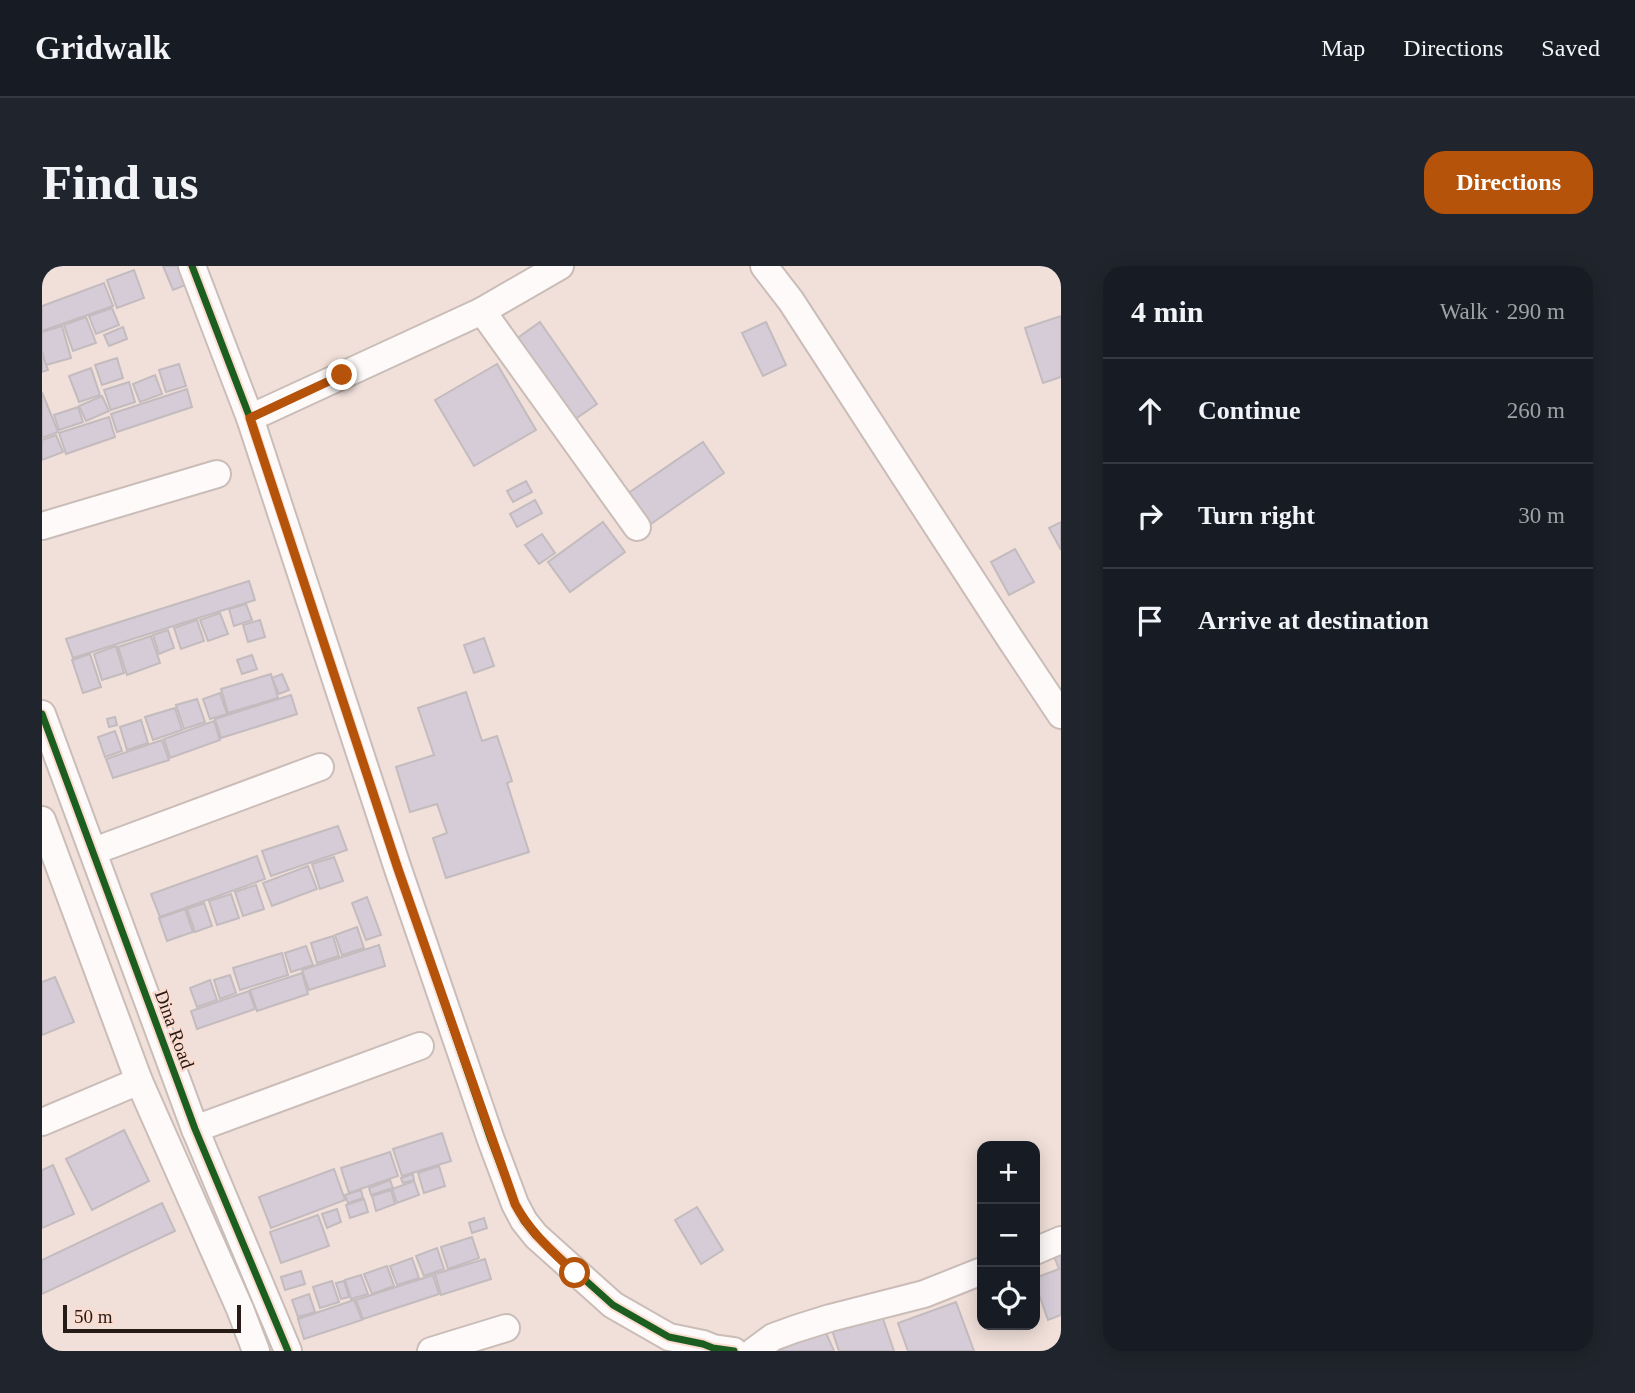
<!DOCTYPE html>
<meta charset="utf-8">
<style>
body{margin:0;font-family:"Times New Roman",serif;background:#20242c;color:#f1f3f6}
.controls{position:absolute;right:21px;bottom:21px;display:grid;overflow:hidden;border-radius:14px;box-shadow:0 4px 18px #0003}
.controls button{width:63px;height:63px;display:grid;place-items:center;padding:0;border:0;border-bottom:2px solid #363941;background:#171b24;color:#f1f3f6;font:35px sans-serif}
.scale{position:absolute;left:21px;bottom:18px;width:178px;box-sizing:border-box;padding-left:7px;border:4px solid #261b17;border-top:0;font-size:19px;line-height:24px;white-space:nowrap;color:#261b17;-webkit-text-stroke:5px #fbdcd0;paint-order:stroke}
.stop{position:absolute;width:21px;height:21px;margin:-16px;border:5px solid #b45309;border-radius:50%;background:#fff}
.stop.end{background:#b45309;border-color:#fff;box-shadow:0 2px 7px #0008}
.list{margin:0;padding:0;list-style:none}
h2{display:flex;justify-content:space-between;align-items:center;height:91px;margin:0;padding:0 28px;font-size:30px}
h2 small{font-size:23px;font-weight:400;color:#9ea1a6}
.list li{display:grid;grid-template-columns:46px 1fr auto;gap:21px;align-items:center;box-sizing:border-box;height:105px;padding:0 28px;border-top:2px solid #363941}
.list b{display:block;font-size:26px;white-space:nowrap}
.list em{font-size:23px;font-style:normal;color:#9ea1a6}
.icon{flex:none;width:38px;height:38px;fill:none;stroke:currentColor;stroke-width:2;stroke-linecap:round;stroke-linejoin:round}
.map{position:relative;flex:none;width:1019px;height:1085px;overflow:hidden;border-radius:21px}
header{display:flex;align-items:center;gap:42px;box-sizing:border-box;height:98px;padding:0 35px;background:#171b24;border-bottom:2px solid #363941}
header strong{font-size:33px}
nav{display:flex;gap:38px;margin-inline-start:auto;font-size:24px}
.intro{display:flex;align-items:center;justify-content:space-between;box-sizing:border-box;height:168px;padding:0 42px}
h1{margin:0;font-size:49px}
.button{padding:18px 32px;border-radius:21px;background:#b45309;color:#fff;font-size:24px;font-weight:700}
main{display:flex;gap:42px;padding:0 42px}
aside{flex:1;background:#171b24;border-radius:21px;box-shadow:0 4px 18px #0003}
.map>svg:first-child{display:block}
</style>
<header>
<strong>Gridwalk</strong>
<nav><a>Map</a><a>Directions</a><a>Saved</a></nav>
</header>
<div class="intro"><h1>Find us</h1><a class="button">Directions</a></div>
<main>
<div class="map">
<svg width="1019" height="1085" viewBox="0 0 1019 1085">
<rect width="100%" height="100%" fill="#f1e0da"/>
<g fill="#d5ccd7" stroke="#c3bbbe" stroke-width="2">
<path d="M121 0H139L146 18 131 24Z"/>
<path d="M92 4 102 32 75 42 65 14Z"/>
<path d="M62 17 71 40 0 65V40Z"/>
<path d="M70 42 77 59 54 68 47 50Z"/>
<path d="M1019 50V111L1001 117 983 62Z"/>
<path d="M44 51 54 77 31 85 22 59Z"/>
<path d="M498 56 555 138 526 158 470 76Z"/>
<path d="M724 56 744 99 721 110 700 67Z"/>
<path d="M20 60 29 92 4 99 0 85V66Z"/>
<path d="M81 61 85 73 67 80 62 69Z"/>
<path d="M0 88 6 104 0 106Z"/>
<path d="M75 92 81 112 60 119 53 99Z"/>
<path d="M137 98 144 120 124 126 117 104Z"/>
<path d="M455 98 494 164 432 200 393 134Z"/>
<path d="M49 102 58 129 37 136 27 110Z"/>
<path d="M113 109 120 128 98 136 91 118Z"/>
<path d="M87 116 93 136 69 144 62 124Z"/>
<path d="M145 123 150 141 75 166 69 148Z"/>
<path d="M0 126 16 166 0 172Z"/>
<path d="M60 130 67 145 44 155 37 140Z"/>
<path d="M36 141 41 156 17 164 12 149Z"/>
<path d="M67 151 73 171 24 188 17 167Z"/>
<path d="M14 169 21 186 0 194V174Z"/>
<path d="M661 176 682 207 603 262 582 230Z"/>
<path d="M484 215 490 226 471 236 465 225Z"/>
<path d="M493 234 500 247 475 261 468 248Z"/>
<path d="M561 256 583 286 528 326 506 296Z"/>
<path d="M1019 256V284L1007 262Z"/>
<path d="M500 268 513 287 497 298 483 279Z"/>
<path d="M973 283 992 316 967 329 949 296Z"/>
<path d="M207 315 213 334 31 392 24 373Z"/>
<path d="M204 338 210 354 192 360 187 343Z"/>
<path d="M178 347 186 368 166 375 158 354Z"/>
<path d="M155 354 162 375 139 383 132 362Z"/>
<path d="M218 354 223 371 206 376 201 359Z"/>
<path d="M126 364 132 382 117 388 111 369Z"/>
<path d="M109 370 118 397 85 409 76 381Z"/>
<path d="M442 372 452 400 432 407 422 379Z"/>
<path d="M74 380 82 407 60 414 52 388Z"/>
<path d="M48 388 59 421 41 427 30 394Z"/>
<path d="M210 389 215 403 200 408 195 394Z"/>
<path d="M229 408 236 432 186 447 179 423Z"/>
<path d="M240 408 247 424 237 428 230 412Z"/>
<path d="M424 426 440 475 455 470 470 515 465 517 487 586 404 612 391 572 405 567 395 538 368 546 354 501 392 489 376 442Z"/>
<path d="M178 427 185 448 168 453 161 433Z"/>
<path d="M249 429 255 448 179 472 173 453Z"/>
<path d="M155 433 163 456 142 463 134 439Z"/>
<path d="M133 442 140 464 111 474 103 451Z"/>
<path d="M73 451 75 459 67 461 65 453Z"/>
<path d="M99 454 106 477 85 484 78 461Z"/>
<path d="M172 455 178 474 128 492 122 473Z"/>
<path d="M73 465 80 485 63 491 56 471Z"/>
<path d="M120 474 127 494 71 512 64 493Z"/>
<path d="M296 560 305 584 229 610 220 585Z"/>
<path d="M215 590 223 613 118 651 109 628Z"/>
<path d="M292 591 301 615 278 623 270 598Z"/>
<path d="M266 600 275 623 230 640 221 617Z"/>
<path d="M214 619 222 643 201 650 193 626Z"/>
<path d="M189 628 197 652 175 659 167 635Z"/>
<path d="M325 631 339 669 324 674 310 637Z"/>
<path d="M162 637 170 660 153 666 145 643Z"/>
<path d="M143 643 151 666 125 675 117 652Z"/>
<path d="M315 661 322 682 300 689 293 669Z"/>
<path d="M291 670 297 690 275 697 269 677Z"/>
<path d="M337 679 343 700 267 724 260 704Z"/>
<path d="M264 680 271 699 249 706 243 687Z"/>
<path d="M240 687 246 709 198 724 191 702Z"/>
<path d="M260 707 266 728 215 745 208 724Z"/>
<path d="M188 709 194 727 178 733 172 714Z"/>
<path d="M13 711 32 756 0 769V716Z"/>
<path d="M168 714 175 734 155 741 148 722Z"/>
<path d="M207 725 213 743 155 763 149 745Z"/>
<path d="M82 864 107 915 50 944 24 893Z"/>
<path d="M400 867 409 895 360 910 351 883Z"/>
<path d="M348 886 356 910 307 927 299 902Z"/>
<path d="M11 899 32 948 0 962V904Z"/>
<path d="M397 900 403 920 382 927 376 907Z"/>
<path d="M292 903 303 934 229 962 217 931Z"/>
<path d="M371 908 372 914 361 917 359 912Z"/>
<path d="M348 914 351 922 329 929 327 922Z"/>
<path d="M372 915 377 929 355 937 350 923Z"/>
<path d="M319 924 321 932 306 937 303 929Z"/>
<path d="M349 924 353 938 334 945 330 930Z"/>
<path d="M322 933 326 946 308 952 304 939Z"/>
<path d="M120 937 133 965 0 1028V994Z"/>
<path d="M655 941 681 984 659 998 633 954Z"/>
<path d="M295 943 299 956 285 962 280 948Z"/>
<path d="M276 949 287 980 239 997 228 966Z"/>
<path d="M442 952 445 962 430 967 427 957Z"/>
<path d="M430 971 437 992 406 1003 399 981Z"/>
<path d="M395 982 402 1003 382 1010 374 990Z"/>
<path d="M1019 987V1049L1006 1054 993 1017V1012L1017 1003 1012 990Z"/>
<path d="M370 992 377 1012 355 1019 348 1000Z"/>
<path d="M443 993 449 1013 399 1029 393 1008Z"/>
<path d="M345 1000 352 1020 330 1028 322 1008Z"/>
<path d="M259 1005 263 1018 243 1024 239 1011Z"/>
<path d="M319 1009 326 1028 309 1033 303 1014Z"/>
<path d="M391 1009 397 1028 321 1053 314 1034Z"/>
<path d="M290 1015 297 1036 278 1042 271 1021Z"/>
<path d="M302 1015 307 1031 299 1033 294 1017Z"/>
<path d="M267 1028 273 1046 256 1051 250 1034Z"/>
<path d="M312 1034 320 1054 262 1073 256 1053Z"/>
<path d="M914 1036 932 1085H866L856 1057Z"/>
<path d="M839 1047 852 1085H797L790 1064Z"/>
<path d="M783 1065 792 1085H735Z"/>
</g>
<g fill="none" stroke-linecap="round" stroke-linejoin="round">
<g stroke="#cabdb8" stroke-width="30">
<g id="minor">
<path d="M150 0 208 152 356 603 449 874 473 938 482 955 494 970 571 1039 627 1071 661 1078 671 1082 692 1085"/>
<path d="M722 0 749 35 967 371 1019 449"/>
<path d="M440 45 595 261"/>
<path d="M208 152 440 45 518 0"/>
<path d="M0 260 175 208"/>
<path d="M0 448 153 863 246 1085"/>
<path d="M0 554 97 815 198 1043 214 1085"/>
<path d="M52 585 278 501"/>
<path d="M0 856 97 815"/>
<path d="M153 863 378 780"/>
<path d="M993 985 1019 974"/>
<path d="M389 1085 464 1062"/>
<path d="M712 1085 731 1071 753 1063 788 1052 882 1028 940 1005"/>
</g>
</g>
<use href="#minor" stroke="#fdfaf9" stroke-width="26"/>
<g stroke="#fbdcd0" stroke-width="11">
<g id="cycleway">
<path d="M150 0 208 152 356 603 449 874 473 938 482 955 494 970 571 1039 627 1071 661 1078 671 1082 692 1085"/>
<path d="M0 448 153 863 246 1085"/>
</g>
</g>
<use href="#cycleway" stroke="#1b5e20" stroke-width="7"/>
</g>
<g fill="none" stroke-linecap="round" stroke-linejoin="round">
<path stroke="#b45309" stroke-width="9" d="M300 109 208 152 356 603 473 938C488 966 510 985 533 1007"/>
</g>
<g text-anchor="middle" stroke-width="5" stroke-linejoin="round" paint-order="stroke">
<g font-size="19" fill="#261b17" stroke="#fbdcd0">
<text transform="translate(133 763) rotate(70)" y="7">Dina Road</text>
</g>
</g>
</svg>
<div class="controls">
<button>+</button>
<button>−</button>
<button><svg class="icon" aria-label="locate" viewBox="0 0 24 24"><circle cx="12" cy="12" r="6"/><path d="M12 2v4M12 18v4M2 12h4M18 12h4"/></svg></button>
</div>
<div class="scale">50 m</div>
<div class="stop" style="left:533px;top:1007px"></div>
<div class="stop end" style="left:300px;top:109px"></div>
</div>
<aside>
<h2>4 min<small>Walk · 290 m</small></h2>
<ul class="list">
<li><svg class="icon" aria-label="ahead" viewBox="0 0 24 24"><path d="M12 20V5M6 11l6-6 6 6"/></svg><div><b>Continue</b></div><em>260 m</em></li>
<li><svg class="icon" aria-label="right" viewBox="0 0 24 24"><path d="M7 20v-9h11M14 6l5 5-5 5"/></svg><div><b>Turn right</b></div><em>30 m</em></li>
<li><svg class="icon" aria-label="arrive" viewBox="0 0 24 24"><path d="M6 21V4h12l-3 4 3 4H6"/></svg><div><b>Arrive at destination</b></div></li>
</ul>
</aside>
</main>
